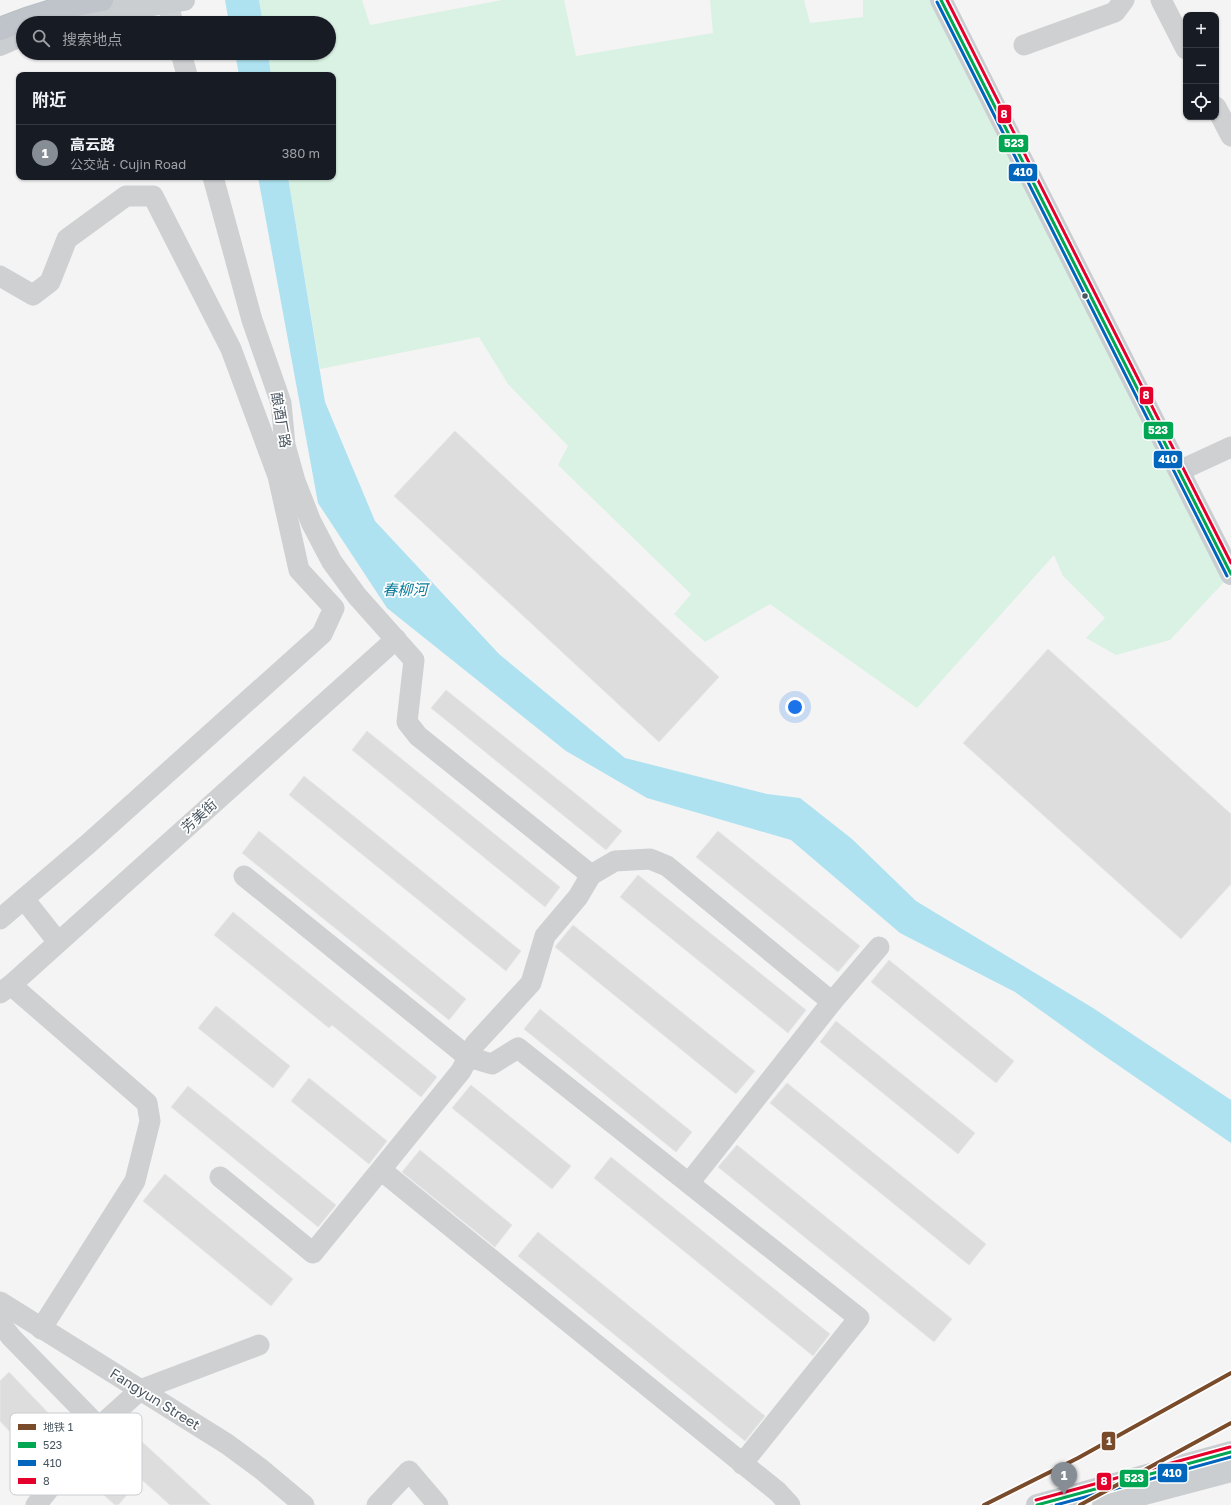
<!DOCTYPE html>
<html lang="zh">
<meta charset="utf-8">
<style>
body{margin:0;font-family:"Golos Text","Noto Sans SC",sans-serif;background:#20242c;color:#f1f3f6}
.controls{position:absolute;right:12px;top:12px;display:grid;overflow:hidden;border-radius:8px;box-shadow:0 1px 3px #0004}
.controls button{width:36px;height:36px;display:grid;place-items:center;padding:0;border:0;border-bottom:1px solid #363941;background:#171b24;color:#f1f3f6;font:20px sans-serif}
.you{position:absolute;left:795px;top:707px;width:14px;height:14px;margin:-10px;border:3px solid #fff;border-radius:50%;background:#1a73e8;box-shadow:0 0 0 6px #1a73e833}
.badge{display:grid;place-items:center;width:26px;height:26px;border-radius:50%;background:#868d94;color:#fff;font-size:13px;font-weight:700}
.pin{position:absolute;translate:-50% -33px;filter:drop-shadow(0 1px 2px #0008)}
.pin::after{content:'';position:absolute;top:21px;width:14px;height:12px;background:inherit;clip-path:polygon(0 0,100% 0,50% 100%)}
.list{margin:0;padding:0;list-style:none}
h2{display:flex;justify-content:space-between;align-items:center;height:52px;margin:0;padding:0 16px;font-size:17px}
h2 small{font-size:13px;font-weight:400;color:#9ea1a6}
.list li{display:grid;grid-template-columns:26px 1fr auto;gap:12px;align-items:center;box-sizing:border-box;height:56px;padding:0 16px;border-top:1px solid #363941}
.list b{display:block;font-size:15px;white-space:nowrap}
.list p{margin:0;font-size:13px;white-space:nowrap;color:#9ea1a6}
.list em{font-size:13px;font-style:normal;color:#9ea1a6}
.icon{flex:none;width:22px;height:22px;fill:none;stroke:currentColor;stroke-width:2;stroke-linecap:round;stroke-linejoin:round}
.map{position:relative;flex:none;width:1231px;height:1505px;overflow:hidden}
.search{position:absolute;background:#171b24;box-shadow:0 1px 3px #0004;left:16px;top:16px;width:320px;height:44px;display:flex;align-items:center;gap:10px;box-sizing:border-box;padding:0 14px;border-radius:22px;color:#9ea1a6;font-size:15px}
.panel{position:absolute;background:#171b24;box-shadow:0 1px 3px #0004;left:16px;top:72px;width:320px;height:108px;border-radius:8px}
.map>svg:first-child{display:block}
</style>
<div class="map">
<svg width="1231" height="1505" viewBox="0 0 1231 1505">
<rect width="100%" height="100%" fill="#f4f4f4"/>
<path fill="#d9f2e3" d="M259 0H362L370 25 502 0H564L576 56 713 33 710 0H804L810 23 863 17V0H934L1224 582 1170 640 1116 655 1086 638 1105 618 1063 576 1054 555 917 708 770 604 705 642 674 614 691 594 558 465 568 446 508 384 479 337 320 369 288 177H333V75H271L268 53H329V23H263Z"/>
<g fill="#aee2f0">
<path d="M225 0H259L263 23H229Z"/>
<path d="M235 53H268L271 75H239Z"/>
<path d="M258 177H288L325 402 375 521 499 654 625 758 767 794 800 798 852 839 916 901 1093 1008 1231 1100V1143L1096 1050 1015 992 900 933 791 840 647 798 566 751 387 608 318 503Z"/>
</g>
<g fill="#ddddde" stroke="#e5e6e7">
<path d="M455 431 719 677 659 742 394 496Z"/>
<path d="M1048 649 1231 814V884L1181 939 963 743Z"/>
<path d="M446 690 622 831 606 850 431 708Z"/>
<path d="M367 731 560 887 545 907 352 750Z"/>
<path d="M304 776 521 951 506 971 289 795Z"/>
<path d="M259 831 466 999 449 1020 242 853Z"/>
<path d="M718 831 860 946 838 972 696 857Z"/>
<path d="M638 875 806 1010 788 1033 620 897Z"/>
<path d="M233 912 437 1077 421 1097 332 1025 329 1028 214 935Z"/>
<path d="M573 925 755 1071 736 1094 555 947Z"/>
<path d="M889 960 1014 1061 996 1083 871 982Z"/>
<path d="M216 1006 290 1066 273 1088 198 1028Z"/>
<path d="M540 1009 692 1132 676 1152 524 1029Z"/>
<path d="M836 1021 975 1133 958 1154 820 1042Z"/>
<path d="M309 1078 387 1141 369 1164 291 1101Z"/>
<path d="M787 1083 986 1244 969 1265 770 1103Z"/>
<path d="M471 1085 571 1166 552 1189 452 1108Z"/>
<path d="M188 1086 336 1205 318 1227 171 1107Z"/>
<path d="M737 1145 952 1319 934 1342 718 1167Z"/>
<path d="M420 1150 512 1225 495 1247 402 1172Z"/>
<path d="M611 1157 830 1334 813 1356 594 1178Z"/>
<path d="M165 1174 293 1279 271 1306 143 1201Z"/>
<path d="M538 1232 765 1416 745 1441 518 1256Z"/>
<path d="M9 1372 53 1418 23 1446 0 1421V1381Z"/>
<path d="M140 1440 211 1505H170L141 1479 118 1505H115L96 1488Z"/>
</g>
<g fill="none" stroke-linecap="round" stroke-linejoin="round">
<g stroke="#b9bec3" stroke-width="24">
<path id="highway" d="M0 29C33 15 66 6 102 0"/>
</g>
<g stroke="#ced0d2" stroke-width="21">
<path d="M167 0 173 23"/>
<path d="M1161 0 1186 49"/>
<path d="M1024 45 1115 12 1124 0"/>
<path d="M181 53 187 75"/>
<path d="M1216 107 1231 136"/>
<path d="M213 177 252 320 281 403 285 445 295 481 311 522 332 562 357 596 414 660 407 722 418 736 591 875"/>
<path d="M0 276 33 295 50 282 67 239 126 196H153L231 349 278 476 299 570 334 608 322 634 88 844 0 919"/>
<path d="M1179 471 1231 447"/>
<path d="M244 876 468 1057 492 1064 518 1048 859 1318 742 1464"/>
<path d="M24 899 58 942"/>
<path d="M11 985 147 1103 150 1121 135 1181 41 1329"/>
<path d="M0 993 11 985 396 639"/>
<path d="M381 1170 778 1492 790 1505"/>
<path d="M220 1177 313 1253 461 1071 475 1044 531 983 545 936 578 897 591 875 615 861 650 859 667 866 832 1002"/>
<path d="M689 1183 832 1002 879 947"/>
<path d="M0 1302 227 1444 261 1469 304 1505"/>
<path d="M0 1323 11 1337 99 1427"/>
<path d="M36 1505 99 1427 140 1390 259 1345"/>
<path d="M377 1505 409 1471 438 1505"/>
</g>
<g stroke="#caced1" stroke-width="22">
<path d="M941 0 1231 574"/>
<path d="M57 23 91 15 184 0"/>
<path d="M0 45 23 35"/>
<path d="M1037 1505 1231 1452"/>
<path d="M1103 1505 1231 1471"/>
</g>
<use href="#highway" stroke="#bec4c9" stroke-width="22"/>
<g stroke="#fff" stroke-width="6">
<g id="bus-1">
<path d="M941 0 1231 574"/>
<path d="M1037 1505 1231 1452"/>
</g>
</g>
<g stroke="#fff" stroke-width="6">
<g id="bus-2">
<path d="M937 2 1227 576"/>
<path d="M1056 1505 1231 1457"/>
</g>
</g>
<g stroke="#fff" stroke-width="6">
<g id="bus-3">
<path d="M947 0 1231 563"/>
<path d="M1036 1500 1230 1447"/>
</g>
</g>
<use href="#bus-1" stroke="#00a651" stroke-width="3"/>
<use href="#bus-2" stroke="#0065bd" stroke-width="3"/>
<use href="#bus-3" stroke="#e4002b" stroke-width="3"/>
<g stroke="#fff" stroke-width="7">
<g id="metro-1">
<path d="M984 1505 1078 1458 1231 1373"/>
<path d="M1080 1505 1231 1423"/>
</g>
</g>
<use href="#metro-1" stroke="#7a4b2a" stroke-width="4"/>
</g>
<circle fill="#4a5661" stroke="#fff" stroke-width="1.5" cx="1085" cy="296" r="3.5"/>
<g text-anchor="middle" stroke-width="3.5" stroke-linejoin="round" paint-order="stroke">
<g font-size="14" fill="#4a5661" stroke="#fff">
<text transform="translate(281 420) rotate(80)" y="5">酿酒厂路</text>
<text transform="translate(199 816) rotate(-42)" y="5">芳美街</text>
<text transform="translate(155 1399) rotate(32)" y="5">Fangyun Street</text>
</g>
<g font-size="15" font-style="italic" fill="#0c7c9b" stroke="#fff">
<text x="405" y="595">春柳河</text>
</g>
</g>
<rect x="10" y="1413" width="132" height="82" rx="6" fill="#fff" stroke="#c9ccd0" stroke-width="1"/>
<rect x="18" y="1424" width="18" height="6" fill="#7a4b2a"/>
<rect x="18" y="1442" width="18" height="6" fill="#00a651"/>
<rect x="18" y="1460" width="18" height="6" fill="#0065bd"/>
<rect x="18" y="1478" width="18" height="6" fill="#e4002b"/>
<g font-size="11" fill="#4a5661">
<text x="43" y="1431">地铁 1</text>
<text x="43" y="1449">523</text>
<text x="43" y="1467">410</text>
<text x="43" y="1485">8</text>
</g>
<g stroke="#fff" stroke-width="1.5">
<rect x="997" y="104" width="15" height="20" rx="4" fill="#e4002b"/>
<rect x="998" y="134" width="31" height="19" rx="4" fill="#00a651"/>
<rect x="1008" y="163" width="30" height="19" rx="4" fill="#0065bd"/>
<rect x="1139" y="386" width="15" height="19" rx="4" fill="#e4002b"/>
<rect x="1143" y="421" width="31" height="19" rx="4" fill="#00a651"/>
<rect x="1153" y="450" width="30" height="19" rx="4" fill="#0065bd"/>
<rect x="1101" y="1431" width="15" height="20" rx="4" fill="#7a4b2a"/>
<rect x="1157" y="1463" width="31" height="20" rx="4" fill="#0065bd"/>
<rect x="1119" y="1469" width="30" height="19" rx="4" fill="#00a651"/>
<rect x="1096" y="1472" width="16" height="19" rx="4" fill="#e4002b"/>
</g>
<g font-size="11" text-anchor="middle" font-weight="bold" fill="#fff">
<text x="1004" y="118">8</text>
<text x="1014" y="147">523</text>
<text x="1023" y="176">410</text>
<text x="1146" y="399">8</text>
<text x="1158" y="434">523</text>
<text x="1168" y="463">410</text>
<text x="1109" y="1445">1</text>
<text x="1172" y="1477">410</text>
<text x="1134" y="1482">523</text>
<text x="1104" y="1485">8</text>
</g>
</svg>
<div class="controls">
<button>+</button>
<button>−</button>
<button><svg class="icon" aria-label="locate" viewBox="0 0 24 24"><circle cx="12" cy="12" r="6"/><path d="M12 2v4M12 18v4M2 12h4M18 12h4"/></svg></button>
</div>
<div class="you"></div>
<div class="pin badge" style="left:1064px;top:1495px">1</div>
<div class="search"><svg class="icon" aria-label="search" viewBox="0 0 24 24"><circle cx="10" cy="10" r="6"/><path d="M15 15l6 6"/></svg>搜索地点</div>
<section class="panel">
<h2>附近<small></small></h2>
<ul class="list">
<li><span class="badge">1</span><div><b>高云路</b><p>公交站 · Cujin Road</p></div><em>380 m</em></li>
</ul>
</section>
</div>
